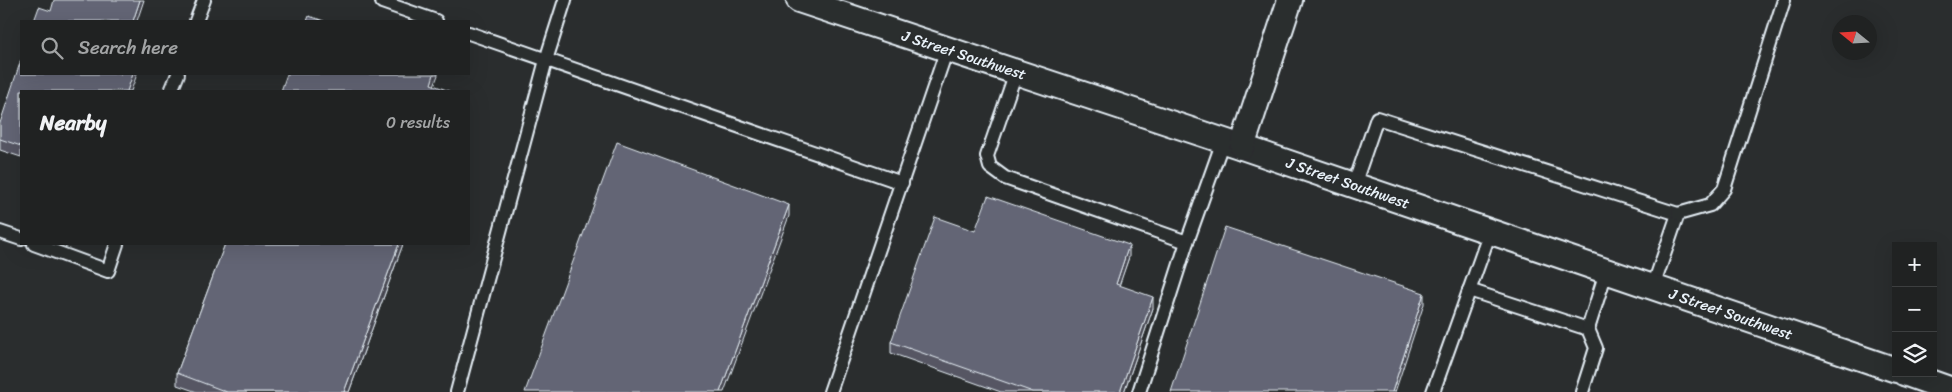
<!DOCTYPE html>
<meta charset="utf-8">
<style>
body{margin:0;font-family:Sriracha,sans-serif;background:#282a2a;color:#f1f3f6}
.controls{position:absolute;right:15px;bottom:15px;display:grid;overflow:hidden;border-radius:0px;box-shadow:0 5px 20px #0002}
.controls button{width:45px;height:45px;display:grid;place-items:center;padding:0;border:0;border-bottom:1px solid #3d3f40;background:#202222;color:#f1f3f6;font:25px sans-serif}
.compass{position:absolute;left:1832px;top:15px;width:45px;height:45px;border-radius:50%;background:#202222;box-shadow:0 5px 20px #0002;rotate:288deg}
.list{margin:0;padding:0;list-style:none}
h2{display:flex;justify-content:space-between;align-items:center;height:65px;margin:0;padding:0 20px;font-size:21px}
h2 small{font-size:16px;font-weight:400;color:#a2a4a5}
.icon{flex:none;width:28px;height:28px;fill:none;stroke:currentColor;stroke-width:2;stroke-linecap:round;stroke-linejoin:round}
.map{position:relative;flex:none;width:1952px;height:392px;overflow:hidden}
.search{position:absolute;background:#202222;box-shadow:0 5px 20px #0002;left:20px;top:20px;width:450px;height:55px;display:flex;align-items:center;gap:12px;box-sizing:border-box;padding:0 18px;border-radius:0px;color:#a2a4a5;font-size:19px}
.panel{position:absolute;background:#202222;box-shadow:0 5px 20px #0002;left:20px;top:90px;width:450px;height:155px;border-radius:0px}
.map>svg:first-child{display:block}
</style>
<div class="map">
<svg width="1952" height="392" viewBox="0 0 1952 392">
<rect width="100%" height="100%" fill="#2a2d2e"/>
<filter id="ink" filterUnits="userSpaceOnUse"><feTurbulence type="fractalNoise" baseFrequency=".02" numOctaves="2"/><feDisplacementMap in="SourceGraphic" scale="10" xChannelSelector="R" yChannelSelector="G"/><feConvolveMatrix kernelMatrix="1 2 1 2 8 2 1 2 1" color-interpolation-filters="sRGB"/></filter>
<g filter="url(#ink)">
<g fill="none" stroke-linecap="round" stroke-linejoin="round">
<g stroke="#e8f1f8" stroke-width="16">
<g id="lane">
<path d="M383 0 382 2 436 21"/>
<path d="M196 21 204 0"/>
<path d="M469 33 902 183"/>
<path d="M1016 72 987 156 990 167 1005 178 1187 242 1223 141"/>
<path d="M171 91 178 74"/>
<path d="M1354 185 1377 118 1678 214 1653 287"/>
<path d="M1678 214 1710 205 1724 189 1784 0"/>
<path d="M0 232 21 239"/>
<path d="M34 244 108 271 117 244"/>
<path d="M1469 290 1588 329"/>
<path d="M457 392 546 60 565 0"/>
<path d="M830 392 947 49"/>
<path d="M1139 392 1187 242"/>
<path d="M1433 392 1490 232"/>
<path d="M1582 392 1596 348 1588 329 1606 272"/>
</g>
</g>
<g stroke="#e8f1f8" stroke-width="28">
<g id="street">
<path d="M799 0 1242 147 1896 370"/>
<path d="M1242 147 1290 0"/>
<path d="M1904 373 1952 390"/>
</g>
</g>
<use href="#lane" stroke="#2a2d2e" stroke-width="12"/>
<use href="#street" stroke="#2a2d2e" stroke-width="24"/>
</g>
<g fill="#565764" stroke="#e8f1f8">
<path d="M21 91V157L0 150V123Z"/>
<path d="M975 231 1129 257 1119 285 1153 308 1124 392H1001L891 353V342Z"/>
<path d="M225 244H403L349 392H197L177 385V373Z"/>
</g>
<g fill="#464751" stroke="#e8f1f8">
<path d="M140 0H144L137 21H133Z"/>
<path d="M133 74H137L131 91H127Z"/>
<path d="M434 74H438V75L432 91 431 84Z"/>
<path d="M789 205V216L724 392H720Z"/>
<path d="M399 244H403L349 392H344Z"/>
<path d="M1129 245V257L1116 295V284Z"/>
<path d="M1424 293V304L1395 392H1392Z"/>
<path d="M1153 297V308L1124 392H1120Z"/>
</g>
<g fill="#646574" stroke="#e8f1f8">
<path d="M54 0H140L133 21H34L39 7 51 11Z"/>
<path d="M309 16 324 21H307Z"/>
<path d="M21 60V74H133L127 91H21V146L0 139V123Z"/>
<path d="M287 74H434L431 84 449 91H281Z"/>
<path d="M617 142 789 205 720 392H525Z"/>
<path d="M988 196 1129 245 1116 284 1153 297 1120 392H1033L891 342 935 217 975 231Z"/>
<path d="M1225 227 1424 293 1392 392H1171Z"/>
<path d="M225 244H399L344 392H227L177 373Z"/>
</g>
</g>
<g text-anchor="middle" stroke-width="4" stroke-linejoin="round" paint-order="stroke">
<g font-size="15" fill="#e8f1f8" stroke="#2a2d2e">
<text transform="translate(964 55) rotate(18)" y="5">J Street Southwest</text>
<text transform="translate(1348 183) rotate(19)" y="5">J Street Southwest</text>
<text transform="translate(1731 314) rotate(19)" y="5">J Street Southwest</text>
</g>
</g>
</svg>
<div class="controls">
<button>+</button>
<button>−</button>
<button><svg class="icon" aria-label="layers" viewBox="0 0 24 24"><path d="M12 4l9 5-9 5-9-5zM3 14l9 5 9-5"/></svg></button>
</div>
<svg class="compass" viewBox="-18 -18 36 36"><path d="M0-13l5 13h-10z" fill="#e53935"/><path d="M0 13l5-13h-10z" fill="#a2a4a5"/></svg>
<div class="search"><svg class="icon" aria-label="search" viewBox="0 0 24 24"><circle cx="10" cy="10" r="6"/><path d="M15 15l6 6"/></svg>Search here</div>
<section class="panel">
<h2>Nearby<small>0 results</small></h2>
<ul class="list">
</ul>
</section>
</div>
